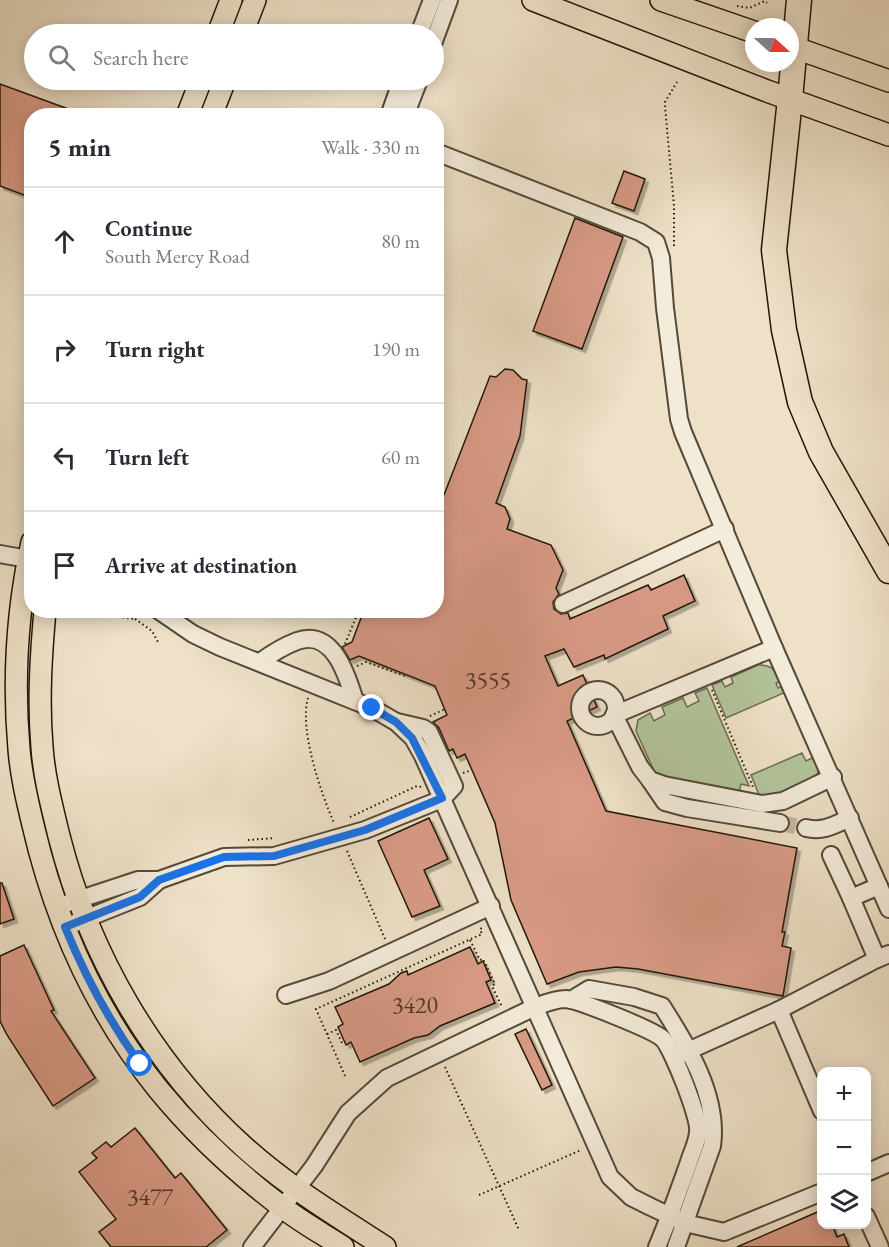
<!DOCTYPE html>
<meta charset="utf-8">
<style>
body{margin:0;font-family:"EB Garamond",serif;background:#f7f7f7;color:#2b2b33}
.controls{position:absolute;right:18px;bottom:18px;display:grid;overflow:hidden;border-radius:12px;box-shadow:0 3px 15px #0003}
.controls button{width:54px;height:54px;display:grid;place-items:center;padding:0;border:0;border-bottom:2px solid #e1e1e2;background:#fff;color:#2b2b33;font:30px sans-serif}
.compass{position:absolute;left:745px;top:18px;width:54px;height:54px;border-radius:50%;background:#fff;box-shadow:0 3px 15px #0003;rotate:111deg}
.stop{position:absolute;width:18px;height:18px;margin:-14px;border:4px solid #1a73e8;border-radius:50%;background:#fff}
.stop.end{background:#1a73e8;border-color:#fff;box-shadow:0 2px 6px #0008}
.list{margin:0;padding:0;list-style:none}
h2{display:flex;justify-content:space-between;align-items:center;height:78px;margin:0;padding:0 24px;font-size:26px}
h2 small{font-size:20px;font-weight:400;color:#7c7c81}
.list li{display:grid;grid-template-columns:39px 1fr auto;gap:18px;align-items:center;box-sizing:border-box;height:108px;padding:0 24px;border-top:2px solid #e1e1e2}
.list b{display:block;font-size:22px;white-space:nowrap}
.list p{margin:0;font-size:20px;white-space:nowrap;color:#7c7c81}
.list em{font-size:20px;font-style:normal;color:#7c7c81}
.icon{flex:none;width:33px;height:33px;fill:none;stroke:currentColor;stroke-width:2;stroke-linecap:round;stroke-linejoin:round}
.map{position:relative;flex:none;width:889px;height:1247px;overflow:hidden}
.search{position:absolute;background:#fff;box-shadow:0 3px 15px #0003;left:24px;top:24px;width:420px;height:66px;display:flex;align-items:center;gap:15px;box-sizing:border-box;padding:0 21px;border-radius:33px;color:#7c7c81;font-size:22px}
.panel{position:absolute;background:#fff;box-shadow:0 3px 15px #0003;left:24px;top:108px;width:420px;height:510px;border-radius:24px}
.map>svg:first-child{display:block}
</style>
<div class="map">
<svg width="889" height="1247" viewBox="0 0 889 1247">
<defs>
<filter id="shadow"><feDropShadow dx="3.5" dy="3.5" stdDeviation="0" flood-color="#0004"/></filter>
</defs>
<rect width="100%" height="100%" fill="#eee1c8"/>
<filter id="stains"><feTurbulence type="fractalNoise" baseFrequency=".00333" numOctaves="4"/><feColorMatrix values="0 0 0 0 .2 0 0 0 0 .09 0 0 0 0 .02 0 0 0 .5 -.17"/></filter>
<radialGradient id="worn" r=".72"><stop offset=".6" stop-color="#630" stop-opacity="0"/><stop offset="1" stop-color="#630" stop-opacity=".3"/></radialGradient>
<g fill="#b3c49b" stroke="#6a6d52" stroke-width="1.5">
<path d="M758 665C771 664 776 671 782 681L776 683 778 688 783 686 786 692 726 718 712 685 722 681 725 687 733 683 731 677Z"/>
<path d="M707 688 749 786 741 784 739 793 662 777 655 773 636 731 638 720 650 713 654 721 665 715 662 707 683 698 687 707 699 701 695 693Z"/>
<path d="M802 753 806 761 814 757 819 769 816 778C802 785 775 801 760 797L751 775Z"/>
</g>
<g fill="#da9b87" stroke="#201608" stroke-width="1.5" filter="url(#shadow)">
<path d="M0 84 82 114 32 116V198L0 186Z"/>
<path d="M624 171 645 179 634 211 612 203Z"/>
<path d="M575 218 623 237 582 349 533 331Z"/>
<path d="M505 369 513 370 522 379 527 380 520 436 496 503 505 507 510 519 507 529 551 545 563 570 556 588 559 594 553 602 554 609 561 614 568 613 570 619 648 585 651 590 684 575 695 601 663 616 668 629 605 659 604 655 574 667 564 649 545 656 558 686 583 675 597 707 567 721 606 811 797 848 782 932H785L782 946 791 948 783 996 638 969 616 967 579 972 547 984 511 900 495 823 465 754 457 758 453 749 449 751 439 728 433 722 447 715 435 686 359 656 350 660 342 647 352 642 364 610H436V498L444 495 490 376 496 377Z"/>
<path d="M429 818 448 859 424 870 440 906 412 917 378 841Z"/>
<path d="M0 883H2L14 919 0 924Z"/>
<path d="M24 945 54 1010 51 1011 95 1078 53 1106 7 1035 0 1021V956Z"/>
<path d="M470 947 478 964 483 961 491 980 486 982 495 1003 440 1026 428 1035 414 1038 360 1062 351 1042 346 1045 338 1027 343 1024 335 1007 389 984 401 973 407 971 408 975Z"/>
<path d="M526 1029 552 1085 542 1090 515 1034Z"/>
<path d="M135 1128 175 1178 181 1173 227 1230 206 1247H111L99 1232 116 1219 79 1172 97 1158 92 1153 106 1142 111 1147Z"/>
<path d="M822 1210V1224H832L837 1237 844 1234 849 1247H737Z"/>
</g>
<g fill="none" stroke-linecap="round" stroke-linejoin="round">
<path stroke="#c5b8a2" stroke-width="16" stroke-dasharray="16 8" stroke-linecap="butt" d="M780 823 806 828"/>
<g stroke="#544938" stroke-width="20">
<g id="minor">
<path d="M419 34 432 0"/>
<path d="M434 41 449 0"/>
<path d="M389 116 402 80"/>
<path d="M405 116 419 80"/>
<path d="M436 152 640 232 656 242 661 258 665 308 679 419 683 432 774 648 889 909"/>
<path d="M0 554 28 559"/>
<path d="M563 604 725 529"/>
<path d="M158 610 193 634 220 647 372 708 396 722 413 738 423 756 610 1177 631 1197 651 1207 685 1223 724 1232 822 1192"/>
<path d="M774 648 614 715 640 767 650 780 664 785 762 804 783 801 833 777"/>
<path d="M260 662C271 654 284 646 297 641 333 628 347 675 355 701"/>
<circle cx="598" cy="708" r="18"/>
<path d="M650 780 665 802 687 808 780 823"/>
<path d="M806 828C824 832 834 825 850 818"/>
<path d="M831 855 851 898 879 886"/>
<path d="M851 898 877 959"/>
<path d="M56 907 138 880H159L224 857 274 856 365 830 442 799 454 786 429 732 423 728 397 722"/>
<path d="M75 923 140 897 159 880"/>
<path d="M286 995 329 981 491 906"/>
<path d="M571 1000 589 989 634 997 662 1006C688 1047 719 1096 712 1146L676 1247"/>
<path d="M779 1010 822 1111"/>
<path d="M679 1055 779 1010 877 959 889 954"/>
<path d="M866 1173 889 1163"/>
<path d="M866 1216 880 1247"/>
<path d="M252 1247 314 1166 348 1113 387 1078 535 1007C546 1003 555 999 566 999 578 1000 654 1030 663 1039 672 1048 700 1118 698 1131 698 1141 692 1152 689 1162 679 1190 669 1219 657 1247"/>
</g>
</g>
<g stroke="#201608" stroke-width="24">
<g id="major">
<path d="M533 0 767 91 889 135"/>
<path d="M661 0 754 32"/>
<path d="M218 34 231 0"/>
<path d="M242 34 255 0"/>
<path d="M790 46 889 81"/>
<path d="M187 116 201 80"/>
<path d="M211 116 225 80"/>
<path d="M32 542C17 610 13 680 19 749 21 775 27 800 33 825 55 920 96 1012 158 1089 194 1133 237 1173 282 1207 301 1222 323 1234 343 1247"/>
<path d="M45 610C41 656 38 701 42 747 44 777 52 807 59 836 89 955 153 1065 244 1147 287 1186 337 1216 385 1247"/>
</g>
</g>
<g stroke="#201608" stroke-width="27">
<path id="highway" d="M799 0 790 99 774 250 784 330 800 402 821 452 889 571"/>
</g>
<g stroke="#201608" stroke-width="2" stroke-dasharray="1.5 3" stroke-linecap="butt">
<path d="M737 6 749 8 765 1 767 3"/>
<path d="M767 64V63"/>
<path d="M674 246V206L665 106V102L677 82"/>
<path d="M87 612 135 619 140 610"/>
<path d="M135 619 152 631 158 642"/>
<path d="M345 644 359 610"/>
<path d="M357 666 366 662 405 676"/>
<path d="M712 690 753 787"/>
<path d="M308 698C299 730 321 793 334 823"/>
<path d="M430 716 445 709"/>
<path d="M463 773 472 770"/>
<path d="M350 817 417 786 421 787"/>
<path d="M248 840 275 838"/>
<path d="M347 851 385 939"/>
<path d="M470 940 480 960 483 959 495 984 492 986 502 1007"/>
<path d="M327 1034 336 1030 342 1043 345 1041"/>
<path d="M445 1067 519 1230"/>
<path d="M345 1076 316 1009 482 934 480 929 482 928"/>
<path d="M479 1195 581 1150"/>
</g>
<use href="#minor" stroke="#f4ecdb" stroke-width="16"/>
<use href="#major" stroke="#eee1c8" stroke-width="21"/>
<use href="#highway" stroke="#eee1c8" stroke-width="24"/>
</g>
<g fill="none" stroke-linecap="round" stroke-linejoin="round">
<path stroke="#1a73e8" stroke-width="8" d="M140 1064C109 1021 85 976 65 927L140 897 159 880 224 857 274 856 365 830 442 798 412 738 396 722 372 708"/>
</g>
<g text-anchor="middle" stroke-width="6" stroke-linejoin="round" paint-order="stroke">
<g font-size="24" fill="#4e3728">
<text x="488" y="688">3555</text>
<text x="415" y="1013">3420</text>
<text x="150" y="1205">3477</text>
</g>
</g>
<rect width="100%" height="100%" filter="url(#stains)"/>
<rect width="100%" height="100%" fill="url(#worn)"/>
</svg>
<div class="controls">
<button>+</button>
<button>−</button>
<button><svg class="icon" aria-label="layers" viewBox="0 0 24 24"><path d="M12 4l9 5-9 5-9-5zM3 14l9 5 9-5"/></svg></button>
</div>
<svg class="compass" viewBox="-18 -18 36 36"><path d="M0-13l5 13h-10z" fill="#e53935"/><path d="M0 13l5-13h-10z" fill="#7c7c81"/></svg>
<div class="stop" style="left:140px;top:1064px"></div>
<div class="stop end" style="left:372px;top:708px"></div>
<div class="search"><svg class="icon" aria-label="search" viewBox="0 0 24 24"><circle cx="10" cy="10" r="6"/><path d="M15 15l6 6"/></svg>Search here</div>
<section class="panel">
<h2>5 min<small>Walk · 330 m</small></h2>
<ul class="list">
<li><svg class="icon" aria-label="ahead" viewBox="0 0 24 24"><path d="M12 20V5M6 11l6-6 6 6"/></svg><div><b>Continue</b><p>South Mercy Road</p></div><em>80 m</em></li>
<li><svg class="icon" aria-label="right" viewBox="0 0 24 24"><path d="M7 20v-9h11M14 6l5 5-5 5"/></svg><div><b>Turn right</b></div><em>190 m</em></li>
<li><svg class="icon" aria-label="left" viewBox="0 0 24 24"><path d="M17 20v-9H6M10 6l-5 5 5 5"/></svg><div><b>Turn left</b></div><em>60 m</em></li>
<li><svg class="icon" aria-label="arrive" viewBox="0 0 24 24"><path d="M6 21V4h12l-3 4 3 4H6"/></svg><div><b>Arrive at destination</b></div></li>
</ul>
</section>
</div>
